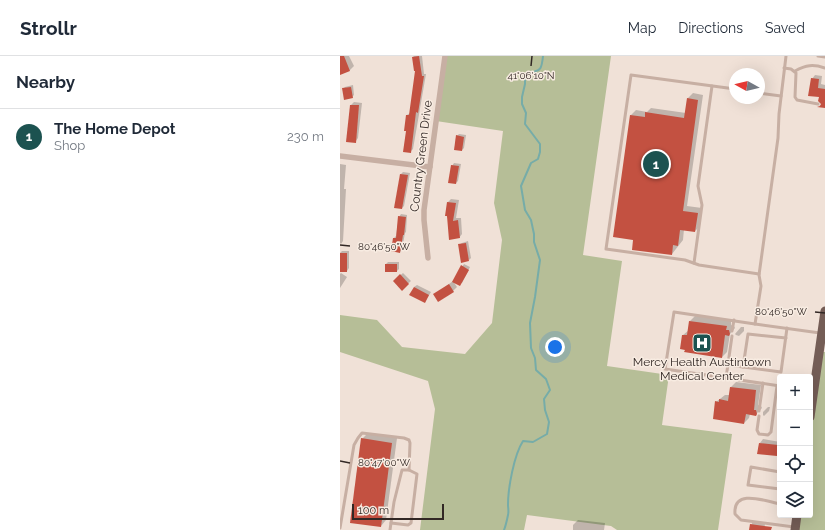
<!DOCTYPE html>
<meta charset="utf-8">
<style>
body{margin:0;font-family:Raleway,sans-serif;background:#f6f6f7;color:#1f2937}
.controls{position:absolute;right:12px;bottom:12px;display:grid;overflow:hidden;border-radius:4px;box-shadow:0 4px 16px #0002}
.controls button{width:36px;height:36px;display:grid;place-items:center;padding:0;border:0;border-bottom:1px solid #e0e1e3;background:#fff;color:#1f2937;font:20px sans-serif}
.compass{position:absolute;left:389px;top:12px;width:36px;height:36px;border-radius:50%;background:#fff;box-shadow:0 4px 16px #0002;rotate:278deg}
.scale{position:absolute;left:12px;bottom:10px;width:92px;box-sizing:border-box;padding-left:4px;border:2px solid #322825;border-top:0;font-size:11px;line-height:14px;white-space:nowrap;color:#322825;-webkit-text-stroke:3px #f8ece2;paint-order:stroke}
.you{position:absolute;left:215px;top:291px;width:14px;height:14px;margin:-10px;border:3px solid #fff;border-radius:50%;background:#1a73e8;box-shadow:0 0 0 6px #1a73e833}
.badge{display:grid;place-items:center;width:26px;height:26px;border-radius:50%;background:#1c5250;color:#fff;font-size:13px;font-weight:700}
.pin{position:absolute;translate:-50% -50%;border:2px solid #fff;box-shadow:0 1px 4px #0006}
.list{margin:0;padding:0;list-style:none}
h2{display:flex;justify-content:space-between;align-items:center;height:52px;margin:0;padding:0 16px;font-size:17px}
h2 small{font-size:13px;font-weight:400;color:#747a83}
.list li{display:grid;grid-template-columns:26px 1fr auto;gap:12px;align-items:center;box-sizing:border-box;height:56px;padding:0 16px;border-top:1px solid #e0e1e3}
.list b{display:block;font-size:15px;white-space:nowrap}
.list p{margin:0;font-size:13px;white-space:nowrap;color:#747a83}
.list em{font-size:13px;font-style:normal;color:#747a83}
.icon{flex:none;width:22px;height:22px;fill:none;stroke:currentColor;stroke-width:2;stroke-linecap:round;stroke-linejoin:round}
.map{position:relative;flex:none;width:485px;height:474px;overflow:hidden}
header{display:flex;align-items:center;gap:24px;box-sizing:border-box;height:56px;padding:0 20px;background:#fff;border-bottom:1px solid #e0e1e3}
header strong{font-size:19px}
nav{display:flex;gap:22px;margin-inline-start:auto;font-size:14px}
main{display:flex}
aside{flex:1;background:#fff}
.map>svg:first-child{display:block}
</style>
<header>
<strong>Strollr</strong>
<nav><a>Map</a><a>Directions</a><a>Saved</a></nav>
</header>
<main>
<aside>
<h2>Nearby<small></small></h2>
<ul class="list">
<li><span class="badge">1</span><div><b>The Home Depot</b><p>Shop</p></div><em>230 m</em></li>
</ul>
</aside>
<div class="map">
<svg width="485" height="474" viewBox="0 0 485 474">
<rect width="100%" height="100%" fill="#f0e1d7"/>
<g fill="#b6be97">
<path d="M105 0H271L243 199 282 205 267 310 329 319 322 369 392 378 378 474H277L271 470 187 459 184 474H80L95 353 88 325 0 296V259L37 264 62 291 125 298 152 267 162 184 154 147 163 75 96 65Z"/>
<path d="M479 296H485V474H455L457 459H470V361Z"/>
</g>
<g fill="#0003">
<path d="M0 0H9L14 10 10 14 1 18Z"/>
<path d="M74 0H82L84 18H86L73 93 70 96 67 74V59L70 57 77 14 73 1Z"/>
<path d="M475 19 482 20 481 28 485 29V50H479L482 48 472 23Z"/>
<path d="M13 29 14 39 12 41 3 33 5 31Z"/>
<path d="M353 37 363 39 347 150 362 152 360 170 355 175 344 173 343 184 332 198 294 183 290 60 296 54 307 56 311 52 346 57 348 42Z"/>
<path d="M14 46 22 47 18 82 15 86 11 49Z"/>
<path d="M119 78 126 79 124 92 122 94 117 80Z"/>
<path d="M114 107 121 108 118 125 116 127 112 110Z"/>
<path d="M0 108 6 109 4 133H6L3 185 1 188 0 187Z"/>
<path d="M63 116 70 117 64 150 62 152 61 118Z"/>
<path d="M111 143 119 144 116 162H121L122 178 119 182 106 159 108 146Z"/>
<path d="M61 158 67 159 66 176 65 177 62 193 60 196 54 182 56 180 59 161Z"/>
<path d="M128 185 131 202 129 204 119 189 122 187Z"/>
<path d="M2 195H9V212L7 215H0V197Z"/>
<path d="M48 206H59V213L57 215 46 208Z"/>
<path d="M124 208 130 211 122 227 113 225 117 231 113 235 94 239 113 225Z"/>
<path d="M1 217 7 221 0 232V218Z"/>
<path d="M63 217 71 225 62 233 54 225Z"/>
<path d="M77 229 91 236 85 246 74 231Z"/>
<path d="M355 260 391 265V269L394 270 395 272 390 278 387 296 382 301 343 279 349 274 350 265Z"/>
<path d="M401 271H404V275L399 280 396 279 395 278Z"/>
<path d="M396 326 421 329 418 349 421 350 422 352 416 358H410L409 362 404 367 376 346 385 339H390L391 331Z"/>
<path d="M428 351H430L429 355 424 360 423 359V356Z"/>
<path d="M27 378 57 382 46 464 41 470 22 383Z"/>
<path d="M423 383 440 386V396L437 399 420 387Z"/>
<path d="M238 464 265 467 264 474H233V469Z"/>
<path d="M413 466 425 468 424 474H410L411 469Z"/>
</g>
<g fill="none" stroke-linecap="round" stroke-linejoin="round">
<path stroke="#76aca8" stroke-width="2" d="M164 474C166 469 167 464 168 459 169 455 168 452 168 449 168 432 174 399 183 385L193 386 207 378 209 366 205 354 204 343 210 334 206 323 196 314 195 302 191 292 190 267 195 241 200 204 194 186V178L191 164 185 154 181 130 191 107 198 103 200 96V88L185 68 186 57 182 48V41L185 28V20C197 11 201 21 203 0"/>
</g>
<g fill="#c35141">
<path d="M0 0H4L10 15 0 19Z"/>
<path d="M79 0 82 20H84L78 57 76 56 71 97 63 96 66 75H64L66 59H69L75 15H74L72 1Z"/>
<path d="M471 22 479 23 478 32 485 33V52L477 51 480 50 481 48 478 45 479 41 468 40Z"/>
<path d="M11 31 13 42 4 44 2 32Z"/>
<path d="M347 42 358 44 343 155 358 157 355 176 340 174 338 190 333 189 332 199 292 194 293 184 273 181 290 59 305 61V56L344 62Z"/>
<path d="M10 49H19L16 87 6 86Z"/>
<path d="M116 79 124 81 122 95 114 94Z"/>
<path d="M111 109 119 110 116 128 108 127Z"/>
<path d="M60 118 68 119 62 153 54 152Z"/>
<path d="M107 146 116 147 113 165 118 164 120 182 109 184 107 160H105Z"/>
<path d="M58 160 66 161 64 179H63L60 197 51 195 53 182H56Z"/>
<path d="M126 187 129 205 121 207 118 188Z"/>
<rect x="0" y="197" width="7" height="19"/>
<rect x="45" y="208" width="12" height="8"/>
<path d="M121 209 129 214 120 230 112 226Z"/>
<path d="M60 218 69 228 62 235 53 225Z"/>
<path d="M109 228 114 236 98 246 93 238Z"/>
<path d="M74 231 89 239 85 247 69 239Z"/>
<path d="M349 265 387 270 386 274H389L390 278 389 280 385 279 382 302 344 296 345 294 340 293 342 279H347Z"/>
<path d="M390 331 416 334 414 354H416L417 358 416 360 406 358 404 368 373 363 375 345 379 346V343L388 345Z"/>
<path d="M21 382 52 387 41 471 10 467Z"/>
<path d="M419 387 438 389 437 400 417 398Z"/>
<path d="M410 468 432 471 431 474H409Z"/>
</g>
<g fill="none" stroke-linecap="round" stroke-linejoin="round">
<g stroke="#c7afa3" stroke-width="3">
<path d="M446 0 439 58 438 82 419 219 421 230 415 268 480 277"/>
<path d="M478 0 485 1"/>
<path d="M444 12 451 13 456 17 455 41 457 44 478 48"/>
<path d="M455 15C466 9 473 8 485 12"/>
<path d="M395 33 291 19 266 193 345 204 359 209 419 218"/>
<path d="M419 37 441 40"/>
<path d="M354 207 362 149 358 130 372 30"/>
<path d="M415 268 334 256 325 313 440 330"/>
<path d="M392 275 394 264"/>
<path d="M388 309 441 316 447 272"/>
<path d="M403 311 408 278 446 282"/>
<path d="M386 322 392 280"/>
<path d="M419 355 423 327"/>
<path d="M419 360 417 374 419 378 428 379 431 376 437 330"/>
<path d="M440 416 411 411 408 429 440 433"/>
<path d="M440 448C425 445 393 432 395 458L401 464 454 471"/>
<path d="M51 467 68 469 71 467 77 418 69 414"/>
<path d="M0 472 14 389 18 382 22 377 64 382 69 384 70 387 69 414H62L54 446 50 474"/>
</g>
<g stroke="#c7afa3" stroke-width="5.5">
<path d="M0 100 90 111"/>
<path d="M88 202 84 164V154L105 0"/>
</g>
<g stroke="#745d56" stroke-width="9">
<path d="M470 361 485 255"/>
<path d="M455 474 457 459"/>
</g>
</g>
<path fill="none" stroke="#322825" stroke-width="1.5" d="M191 10 192 0M0 189 10 190M475 256 485 257M0 405 10 407"/>
<defs>
<g id="hospital-square" transform="scale(1)"><rect x="-9" y="-9" width="18" height="18" rx="4" fill="#1c5250" stroke="#f8ece2"/><path d="M-5-5h3v3.5h4V-5h3V5h-3V1.5h-4V5h-3Z" fill="#fff"/></g>
</defs>
<g fill-rule="evenodd">
<use href="#hospital-square" x="362" y="287"/>
</g>
<g text-anchor="middle" stroke-width="3" stroke-linejoin="round" paint-order="stroke">
<g font-size="12" fill="#322825" stroke="#f8ece2">
<text transform="translate(81 100) rotate(-83)" y="4">Country Green Drive</text>
</g>
<g font-size="12" fill="#322825" stroke="#f8ece2">
<text x="362" y="310">Mercy Health Austintown<tspan x="362" dy="14">Medical Center</tspan></text>
</g>
</g>
<g font-size="10" text-anchor="middle" fill="#322825" stroke="#f8ece2" stroke-width="3" stroke-linejoin="round" paint-order="stroke">
<text x="191" y="23">41°06'10"N</text>
<text x="44" y="194">80°46'50"W</text>
<text x="441" y="259">80°46'50"W</text>
<text x="44" y="410">80°47'00"W</text>
</g>
</svg>
<div class="controls">
<button>+</button>
<button>−</button>
<button><svg class="icon" aria-label="locate" viewBox="0 0 24 24"><circle cx="12" cy="12" r="6"/><path d="M12 2v4M12 18v4M2 12h4M18 12h4"/></svg></button>
<button><svg class="icon" aria-label="layers" viewBox="0 0 24 24"><path d="M12 4l9 5-9 5-9-5zM3 14l9 5 9-5"/></svg></button>
</div>
<svg class="compass" viewBox="-18 -18 36 36"><path d="M0-13l5 13h-10z" fill="#e53935"/><path d="M0 13l5-13h-10z" fill="#747a83"/></svg>
<div class="scale">100 m</div>
<div class="you"></div>
<div class="pin badge" style="left:316px;top:108px">1</div>
</div>
</main>
